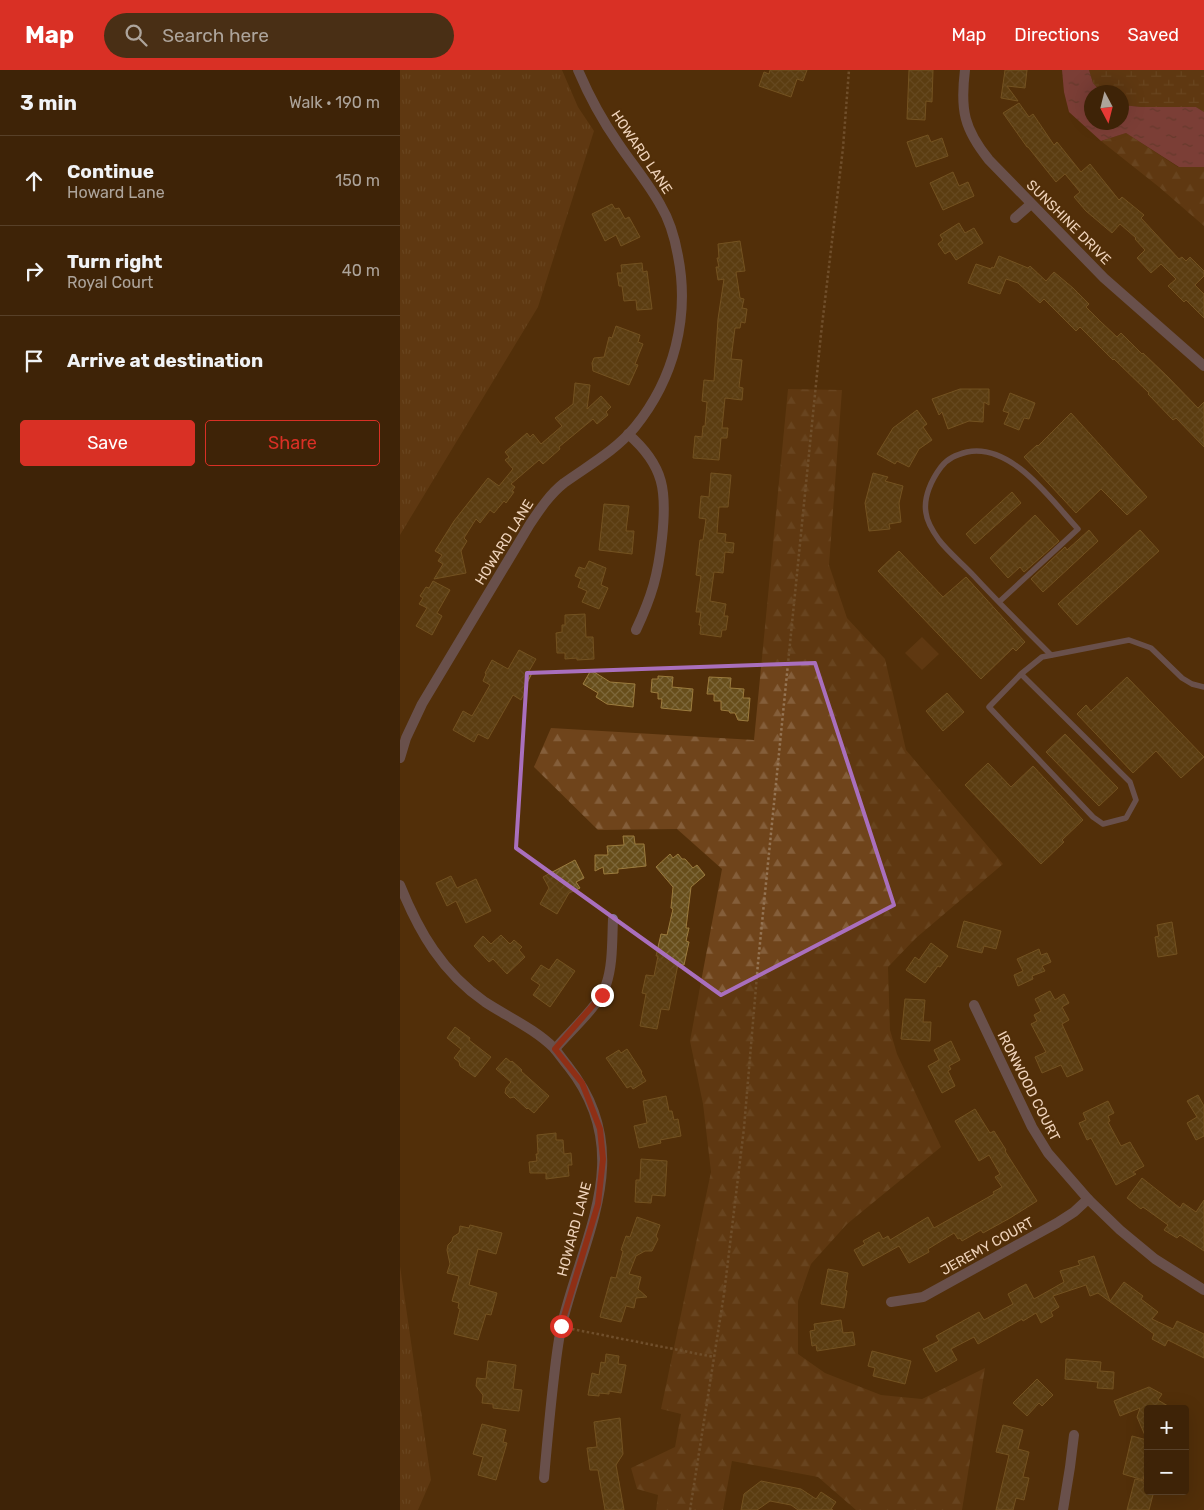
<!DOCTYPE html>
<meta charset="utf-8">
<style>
body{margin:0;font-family:Rubik,sans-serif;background:#492f15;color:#f1f3f6}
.controls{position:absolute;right:15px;bottom:15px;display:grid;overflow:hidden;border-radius:5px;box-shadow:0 5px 20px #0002}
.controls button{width:45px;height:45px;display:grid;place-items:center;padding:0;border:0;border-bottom:1px solid #574028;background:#3e2307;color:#f1f3f6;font:25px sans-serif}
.compass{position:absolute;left:684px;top:15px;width:45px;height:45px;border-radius:50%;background:#3e2307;box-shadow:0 5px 20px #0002;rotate:173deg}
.stop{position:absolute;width:15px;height:15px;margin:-11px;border:4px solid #d93025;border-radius:50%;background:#fff}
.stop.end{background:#d93025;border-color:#fff;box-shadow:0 1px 5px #0008}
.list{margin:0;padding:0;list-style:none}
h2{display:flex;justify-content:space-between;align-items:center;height:65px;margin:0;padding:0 20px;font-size:21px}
h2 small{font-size:16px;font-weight:400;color:#ada49b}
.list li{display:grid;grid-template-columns:32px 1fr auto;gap:15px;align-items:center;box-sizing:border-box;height:90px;padding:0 20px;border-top:1px solid #574028}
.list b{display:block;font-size:19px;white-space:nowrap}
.list p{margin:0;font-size:16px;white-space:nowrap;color:#ada49b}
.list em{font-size:16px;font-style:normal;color:#ada49b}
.actions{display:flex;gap:10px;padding:15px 20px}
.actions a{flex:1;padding:11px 0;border:1px solid #d93025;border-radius:5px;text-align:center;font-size:18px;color:#d93025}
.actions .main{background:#d93025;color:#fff}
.icon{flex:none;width:28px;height:28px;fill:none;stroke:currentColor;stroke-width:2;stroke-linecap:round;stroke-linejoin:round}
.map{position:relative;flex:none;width:804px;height:1440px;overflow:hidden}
header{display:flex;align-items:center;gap:30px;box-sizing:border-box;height:70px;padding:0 25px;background:#d93025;color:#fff}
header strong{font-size:24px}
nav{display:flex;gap:28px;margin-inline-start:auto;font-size:18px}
.search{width:350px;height:45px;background:#492f15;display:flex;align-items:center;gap:12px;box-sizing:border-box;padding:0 18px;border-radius:28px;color:#ada49b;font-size:19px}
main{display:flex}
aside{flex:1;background:#3e2307}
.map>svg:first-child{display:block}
</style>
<header>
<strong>Map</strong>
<div class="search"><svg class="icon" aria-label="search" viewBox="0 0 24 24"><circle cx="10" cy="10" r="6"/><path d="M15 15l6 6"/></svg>Search here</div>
<nav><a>Map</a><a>Directions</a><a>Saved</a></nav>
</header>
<main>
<aside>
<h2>3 min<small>Walk · 190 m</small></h2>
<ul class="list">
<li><svg class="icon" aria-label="ahead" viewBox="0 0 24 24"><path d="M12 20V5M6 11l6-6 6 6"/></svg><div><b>Continue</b><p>Howard Lane</p></div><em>150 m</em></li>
<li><svg class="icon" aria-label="right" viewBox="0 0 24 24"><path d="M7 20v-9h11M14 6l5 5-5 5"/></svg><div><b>Turn right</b><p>Royal Court</p></div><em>40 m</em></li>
<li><svg class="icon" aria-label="arrive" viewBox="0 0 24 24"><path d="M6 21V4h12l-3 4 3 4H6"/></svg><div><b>Arrive at destination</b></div></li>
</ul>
<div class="actions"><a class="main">Save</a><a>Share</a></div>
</aside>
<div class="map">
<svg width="804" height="1440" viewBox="0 0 804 1440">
<defs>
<pattern id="grass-tufts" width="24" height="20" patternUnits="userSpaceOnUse" patternTransform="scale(1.25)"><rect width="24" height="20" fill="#6f441b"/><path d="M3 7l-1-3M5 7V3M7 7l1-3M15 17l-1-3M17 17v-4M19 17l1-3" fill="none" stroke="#845e3a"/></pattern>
<pattern id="forest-firs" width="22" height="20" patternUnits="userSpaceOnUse" patternTransform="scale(1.25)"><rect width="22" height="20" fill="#6f441b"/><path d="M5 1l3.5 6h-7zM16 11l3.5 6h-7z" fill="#845e3a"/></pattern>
<pattern id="wetland-marsh" width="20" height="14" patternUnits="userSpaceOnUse" patternTransform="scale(1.25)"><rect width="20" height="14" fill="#6f441b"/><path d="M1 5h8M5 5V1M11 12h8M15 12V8" fill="none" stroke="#845e3a"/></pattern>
<pattern id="water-ripples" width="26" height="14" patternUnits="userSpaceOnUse" patternTransform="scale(1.25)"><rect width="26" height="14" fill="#ad506e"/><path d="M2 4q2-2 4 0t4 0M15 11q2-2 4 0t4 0" fill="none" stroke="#804856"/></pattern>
<pattern id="building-cross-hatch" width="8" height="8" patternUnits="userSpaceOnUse" patternTransform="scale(1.25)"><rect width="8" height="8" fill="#674e1b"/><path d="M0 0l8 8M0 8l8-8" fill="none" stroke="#7d673a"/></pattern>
</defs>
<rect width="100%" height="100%" fill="#522f09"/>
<g fill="url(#grass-tufts)">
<path d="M0 0H162L178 37 194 61 138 237 0 465Z"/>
<path d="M0 1196 31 1410 18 1440H0Z"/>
</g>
<g fill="url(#forest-firs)">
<path d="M726 63 778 97H804V156L759 117 701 71Z"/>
<path d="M388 319 442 320 429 495 447 548 485 589 506 680 603 794 516 868 488 897 490 960 497 984 541 1077 447 1154 411 1194 398 1231V1284L425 1303 481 1325 522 1329 585 1298 562 1440H456L418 1407 332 1391 323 1440H256L258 1425 237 1419 231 1398 275 1377 281 1344 261 1339 311 1102 303 1034 290 971 322 799 277 759 198 760 134 697 151 658 354 670Z"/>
</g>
<path fill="url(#wetland-marsh)" d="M689 0H804V42L796 37H741L722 35V22H701L693 13Z"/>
<path fill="#6f441b" d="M522 567 539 584 522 600 505 583Z"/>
<path fill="url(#water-ripples)" d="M662 0H689L693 13 701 22H692V52H722V35L741 37H796L804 42V97H779L726 63 701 71 669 42 664 22Z"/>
<g fill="url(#building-cross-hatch)" stroke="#9b7b3d">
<path d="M370 0H407L403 11 397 9 391 27 359 16 364 2 369 4Z"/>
<path d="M509 0H533L532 32 526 31 525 50 507 49Z"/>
<path d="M605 0H627L625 18 607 16 618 31 601 28Z"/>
<path d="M619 33 629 47 633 44 654 75 657 72 681 102 690 94 719 130 722 127 744 145 741 148 779 189 782 187 786 191 790 187 804 201V206L795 215 804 224V248L786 230 784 232 768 216 776 209 761 194 751 203 737 188 745 180 735 169 736 168 720 154 712 163 686 141 674 127 680 122 665 104 656 112 628 77H627L603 43Z"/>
<path d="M528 65 531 72 542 68 548 86 516 97 507 72Z"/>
<path d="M553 102 559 116 568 112 574 126 543 140 530 113Z"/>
<path d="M212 134 215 139 219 138 225 149 229 147 240 167 221 176 216 165 205 171 192 144Z"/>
<path d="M559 153 565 163 574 158 583 173 556 190 550 181 545 184 538 174 543 170 540 165Z"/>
<path d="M340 171 345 201 336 202 340 228 344 229 342 238 347 239 345 253 341 252 340 258H335L331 289 342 290 339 317 343 318 342 330 325 328 322 358H328L327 368H321L319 390 293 388 295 366 302 367 303 356H305L307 332 302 331 304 310 314 311 318 249 324 209 318 210 316 197H319L317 188H319L318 174Z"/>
<path d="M599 186 628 198 630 196 646 211 654 202 673 218 689 234 686 237 701 252 717 267 721 263 742 284 743 283 767 306 798 338 804 332V377L776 348 773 350 748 324 749 323 714 289 713 290 680 257 676 261 644 229 640 233 618 213 606 209 600 224 568 213 576 194 591 199 592 197 594 198Z"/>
<path d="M242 193 243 202 247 201 252 239 237 240 236 230 224 231 222 216H219L217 203H222L221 195Z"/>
<path d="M216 256 240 265 238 272 243 274 235 294 238 295 229 315 193 301 192 293 194 288 204 287 209 267 212 268Z"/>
<path d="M175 313 190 315 187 339 201 326 211 337 206 342 208 345 197 354 193 349 159 377 160 379 143 394 139 390 111 414 115 417 112 421 114 422 106 433 104 431 94 443 90 440 80 453 76 449 64 468 67 471 61 481 66 503 34 509 43 494 38 491 42 485 35 481 54 451 88 408 99 416 113 399 105 390 109 387 105 382 127 363 130 367 133 364 141 374 162 356 155 348 173 334Z"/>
<path d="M560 319H589V335L584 332 583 352 569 351 548 359 542 342 539 345 532 329Z"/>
<path d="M610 323 635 333 629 349 624 348 619 360 604 354 609 343 603 341Z"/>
<path d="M517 340 527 354 523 357 532 370 519 379 509 397 497 391 495 394 477 384 493 358Z"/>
<path d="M671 343 747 427 727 445 701 419 676 443 624 387 637 375 638 376Z"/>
<path d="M311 403 331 405 328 437H319L317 463 326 464 325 472 334 473 333 483 325 482 323 503 314 502 310 531 326 534 324 546H328L326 560H322L321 567 300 564 301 555H299L301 542H296L301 506 296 505 300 470H303L306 449 299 448 301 426 309 427Z"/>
<path d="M473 403 488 407 485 411 503 416 499 433 501 452 489 454 490 459 469 461 465 433Z"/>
<path d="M612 422 621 433 575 474 566 464Z"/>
<path d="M204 434 229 436 226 461H234L232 484 199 480Z"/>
<path d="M635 445 659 471 624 502 620 497 608 508 590 488Z"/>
<path d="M689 460 698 471 643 522 631 509 665 477 667 480Z"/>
<path d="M740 460 759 481 677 555 658 534Z"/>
<path d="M499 481 543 527 566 507 625 572 616 581 613 578 581 609 478 501Z"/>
<path d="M189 491 206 498 201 515 208 518 199 539 182 532 187 521 178 517 181 509 175 506 179 497 185 499Z"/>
<path d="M33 511 50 520 37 543 42 546 32 565 16 556 27 538 19 534 23 528 20 526 26 517 29 518Z"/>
<path d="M185 544 186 567H193L194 589 177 590V588L165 589V583H157L156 563 162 562V555H165V545Z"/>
<path d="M119 580 136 589 129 601 132 603 125 617 127 618 121 630 113 625 88 669 78 664 74 672 53 660 63 641 72 646 90 615 83 611 86 604 85 603 92 590 108 599Z"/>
<path d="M191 600 210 612 235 614 233 637 207 634 196 627 198 623 183 614Z"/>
<path d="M258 606 273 607 272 617 293 619 291 641 261 638 262 629H258V623L251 622 252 609H258Z"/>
<path d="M309 607 331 608 330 618 344 619 343 628H350L348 651 338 650 335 643H330L329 641 321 640V631H314V624H307Z"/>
<path d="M727 607 804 687 781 708 756 681 733 703 677 644 686 635 691 641Z"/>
<path d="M547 623 564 642 543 661 526 641Z"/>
<path d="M665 664 718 718 699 736 646 682Z"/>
<path d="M588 693 611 717 633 696 683 750 662 770 664 772 641 794 565 715Z"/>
<path d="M223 766H234L235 774H244L246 796 218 799V803L204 804 203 797 195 801V785H208L207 776 224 775Z"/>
<path d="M270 784 273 788 278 784 282 789H285L293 798 297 795 305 805 291 817 286 858H289L286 871 289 872 284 895 278 894 269 940 261 939 257 959 240 956 246 924 242 923 246 905 254 906 258 886H256L261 864 267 865 273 839 271 838 273 817 256 797Z"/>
<path d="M175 790 184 808 176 812 180 818 169 823 157 844 140 834 149 818 143 807Z"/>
<path d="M51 806 57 818 76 809 91 841 66 853 56 831 47 836 36 813Z"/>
<path d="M564 851 601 861 596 879 584 876 582 883 557 877Z"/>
<path d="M772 852 777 884 758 887 755 867 759 866 757 855Z"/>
<path d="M101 865 110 874 114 870 122 877 119 880 125 887 107 904 93 889 89 892 74 876 83 866 91 874Z"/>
<path d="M531 873 548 886 540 897 538 896 525 913 506 900 515 887 519 890Z"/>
<path d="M639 879 641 885 647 883 651 892 642 896 645 901 632 906 633 909 618 916 614 905 623 901 617 889Z"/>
<path d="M157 889 175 901 150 937 133 925 140 915 131 909 141 895 149 900Z"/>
<path d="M650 921 655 930 664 924 669 933 662 937 669 950 662 954 683 1000 667 1007 661 995 642 1003 635 987 646 982 631 954 637 951 634 945 641 941 635 929Z"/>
<path d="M505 929 525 930 523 952H531L530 971 501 969Z"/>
<path d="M55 957 70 968 69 970 91 987 75 1007 60 996 59 992 54 988 61 979 47 968Z"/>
<path d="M551 971 560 990 549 996 551 999 548 1001 555 1016 542 1023 528 996 539 990 534 980Z"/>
<path d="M227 979 242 1002 241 1003 246 1011 233 1019 231 1016 227 1018 206 988 219 980 221 983Z"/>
<path d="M106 988 111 992 112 991 122 1000 121 1001 149 1026 134 1043 128 1038 127 1039 114 1027 110 1028 105 1023 106 1018 111 1012 96 999Z"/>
<path d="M798 1025 804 1036V1066L796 1070 787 1053 797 1047 787 1031Z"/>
<path d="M266 1026 269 1041H272L274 1050 278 1049 281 1066 260 1070 261 1073 239 1078 234 1056 247 1053 243 1031Z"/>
<path d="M708 1031 714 1043 708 1046 710 1051 708 1052 721 1076 730 1072 744 1096 733 1102 736 1104 716 1115 691 1068 687 1070 679 1053 686 1050 683 1043Z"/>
<path d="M575 1039 590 1063 594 1061 606 1080 605 1081 637 1131 610 1148 583 1163 581 1160 562 1171 560 1168 558 1169 554 1163 528 1179 529 1182 509 1193 499 1176 463 1196 454 1180 465 1174 463 1171 479 1162 483 1169 488 1166 490 1170 528 1147 534 1158 594 1124 593 1122 602 1117 595 1107 600 1104 589 1085 579 1091 555 1051Z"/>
<path d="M156 1063V1070H163L164 1084 171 1083 172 1095H168L169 1106 146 1109V1103H130L129 1092 137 1091 136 1084H138L137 1065Z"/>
<path d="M241 1089 267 1091 265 1126 252 1125 251 1133 235 1132 236 1110H240Z"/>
<path d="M742 1108 780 1138 783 1133 796 1142 804 1130V1181L780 1165 777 1168 764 1160 768 1155 743 1137 741 1139 727 1128Z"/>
<path d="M237 1147 260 1155 256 1166 258 1169 252 1181H245L236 1186 229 1204 241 1207 238 1219 247 1227 236 1228 234 1238 226 1236 221 1252 200 1247 211 1207 216 1208 223 1181 221 1180 226 1166 230 1167Z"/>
<path d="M70 1155 102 1163 96 1184 78 1179 69 1215 97 1223 91 1245 86 1244 78 1270 54 1264 60 1239 58 1238 59 1233 52 1231 59 1206 47 1203 50 1194 47 1180 48 1175 52 1171 53 1167 59 1163 60 1156 69 1158Z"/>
<path d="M694 1186 710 1231 724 1212 743 1226 741 1229 758 1242 752 1249 773 1259 777 1251 804 1264V1288L768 1270 765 1276 752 1269 754 1264 698 1223 690 1226 686 1215 653 1226 659 1237 651 1242 653 1246 641 1253 636 1243 623 1251 622 1249 578 1274 574 1267 551 1279 557 1290 536 1302 523 1279 539 1271 536 1266 579 1242 584 1250 613 1234 608 1224 626 1214 634 1229 664 1212 660 1201 680 1195 678 1191Z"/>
<path d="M428 1199 448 1203 445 1220 447 1221 444 1238 421 1234Z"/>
<path d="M441 1250 443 1263 453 1262 455 1275 417 1281 416 1275 412 1276 410 1261 415 1260 414 1254Z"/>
<path d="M472 1281 511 1291 505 1314 473 1306 475 1298 468 1296Z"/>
<path d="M206 1284 219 1286 218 1294 226 1295 221 1323 209 1321V1324L199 1323V1326L188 1325 192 1303 199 1305 201 1292 205 1293Z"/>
<path d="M666 1289 701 1292 700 1301 714 1302 713 1319 697 1318 698 1312 665 1309Z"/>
<path d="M88 1291 116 1295 113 1319 122 1320 119 1341 93 1338V1334L82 1333 83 1325 76 1316 77 1308 86 1309Z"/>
<path d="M637 1309 653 1325 642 1336 639 1333 627 1346 613 1333Z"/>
<path d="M749 1317 762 1324 758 1330 773 1339H748V1374L745 1384 748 1385V1391L743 1410 723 1404 732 1366 747 1370 737 1347 740 1338 720 1346 714 1331Z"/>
<path d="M220 1348 223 1384 216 1395 224 1440H205L198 1400H190L187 1378 197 1377 194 1352Z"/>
<path d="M82 1354 106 1360 103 1372 107 1373 96 1410 78 1405 83 1387 73 1384Z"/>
<path d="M603 1355 623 1360 618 1379 629 1382 623 1407 629 1408 624 1430 616 1428 613 1440H596L609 1385 596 1382Z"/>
<path d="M735 1409 748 1412V1421H754L749 1440H727Z"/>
<path d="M361 1411 401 1419 416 1429 421 1422 436 1432 431 1439 433 1440H398L391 1435 370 1431 357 1440H341L344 1424Z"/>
</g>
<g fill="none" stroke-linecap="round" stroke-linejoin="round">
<g stroke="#957555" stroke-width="2.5" stroke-dasharray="2.5 2.5" stroke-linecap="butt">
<path d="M172 1259 314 1287"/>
<path d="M290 1440 324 1224 344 1058 358 893 421 264 443 78 449 0"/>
</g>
<g stroke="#86789c" stroke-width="5.5">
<path d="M599 532 678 459C651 430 612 373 567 382 556 385 548 388 541 397 532 409 523 427 526 443 527 452 534 463 539 470 549 483 563 494 574 506 599 533 625 559 651 585"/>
<path d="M621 604 730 712 736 730 726 748 703 754 693 747 589 637 621 604 642 587 729 570 751 578 782 608 792 614 804 617"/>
</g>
<g stroke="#86789c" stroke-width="10">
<path d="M565 0C560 40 564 59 589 90L704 208 804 296"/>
<path d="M615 148 631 134"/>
<path d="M228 364C265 396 267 422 262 468 258 505 252 526 236 560"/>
<path d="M0 688 6 668 22 634 130 454C140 439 150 424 164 413 189 395 215 381 235 357 274 309 290 247 278 186 275 169 270 151 261 136 249 114 232 94 218 73 202 50 189 26 178 0"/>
<path d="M0 815C19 862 42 902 85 932 108 947 135 959 154 978 159 984 163 990 168 996 237 1083 184 1163 162 1254 158 1271 156 1290 154 1307 150 1341 147 1374 144 1408"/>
<path d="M574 935 632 1057 648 1083 688 1129 720 1160 755 1189 804 1220"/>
<path d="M155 979C169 962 200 935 206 915 213 895 212 870 213 849"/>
<path d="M491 1232 523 1227 657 1153 674 1142 688 1129"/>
<path d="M663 1440 670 1397 674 1365"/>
</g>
</g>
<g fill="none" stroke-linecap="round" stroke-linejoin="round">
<path stroke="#d93025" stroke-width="6" d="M161 1256 198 1134 203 1089 200 1059 188 1028 182 1013 155 979 202 925"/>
</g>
<path d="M0 0H804V1440H0ZM415 593 494 835 321 925 116 778 127 603Z" fill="#522f09" fill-opacity=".55" fill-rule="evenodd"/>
<path fill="none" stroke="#a96fbd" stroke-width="4" stroke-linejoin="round" d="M415 593 494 835 321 925 116 778 127 603Z"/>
<g text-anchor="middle" stroke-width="4" stroke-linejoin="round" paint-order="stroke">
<g font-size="14" fill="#efd3bb" stroke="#522f09">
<text transform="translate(242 82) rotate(56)" y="5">HOWARD LANE</text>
<text transform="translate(669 152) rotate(45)" y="5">SUNSHINE DRIVE</text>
<text transform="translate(104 472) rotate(-58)" y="5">HOWARD LANE</text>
<text transform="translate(629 1016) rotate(63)" y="5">IRONWOOD COURT</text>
<text transform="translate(174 1159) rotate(-75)" y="5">HOWARD LANE</text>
<text transform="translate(587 1176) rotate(-29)" y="5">JEREMY COURT</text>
</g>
</g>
</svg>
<div class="controls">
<button>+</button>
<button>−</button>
</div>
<svg class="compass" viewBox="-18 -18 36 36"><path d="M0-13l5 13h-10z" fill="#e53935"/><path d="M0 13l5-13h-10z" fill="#ada49b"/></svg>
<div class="stop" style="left:161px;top:1256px"></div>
<div class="stop end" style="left:202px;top:925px"></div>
</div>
</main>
